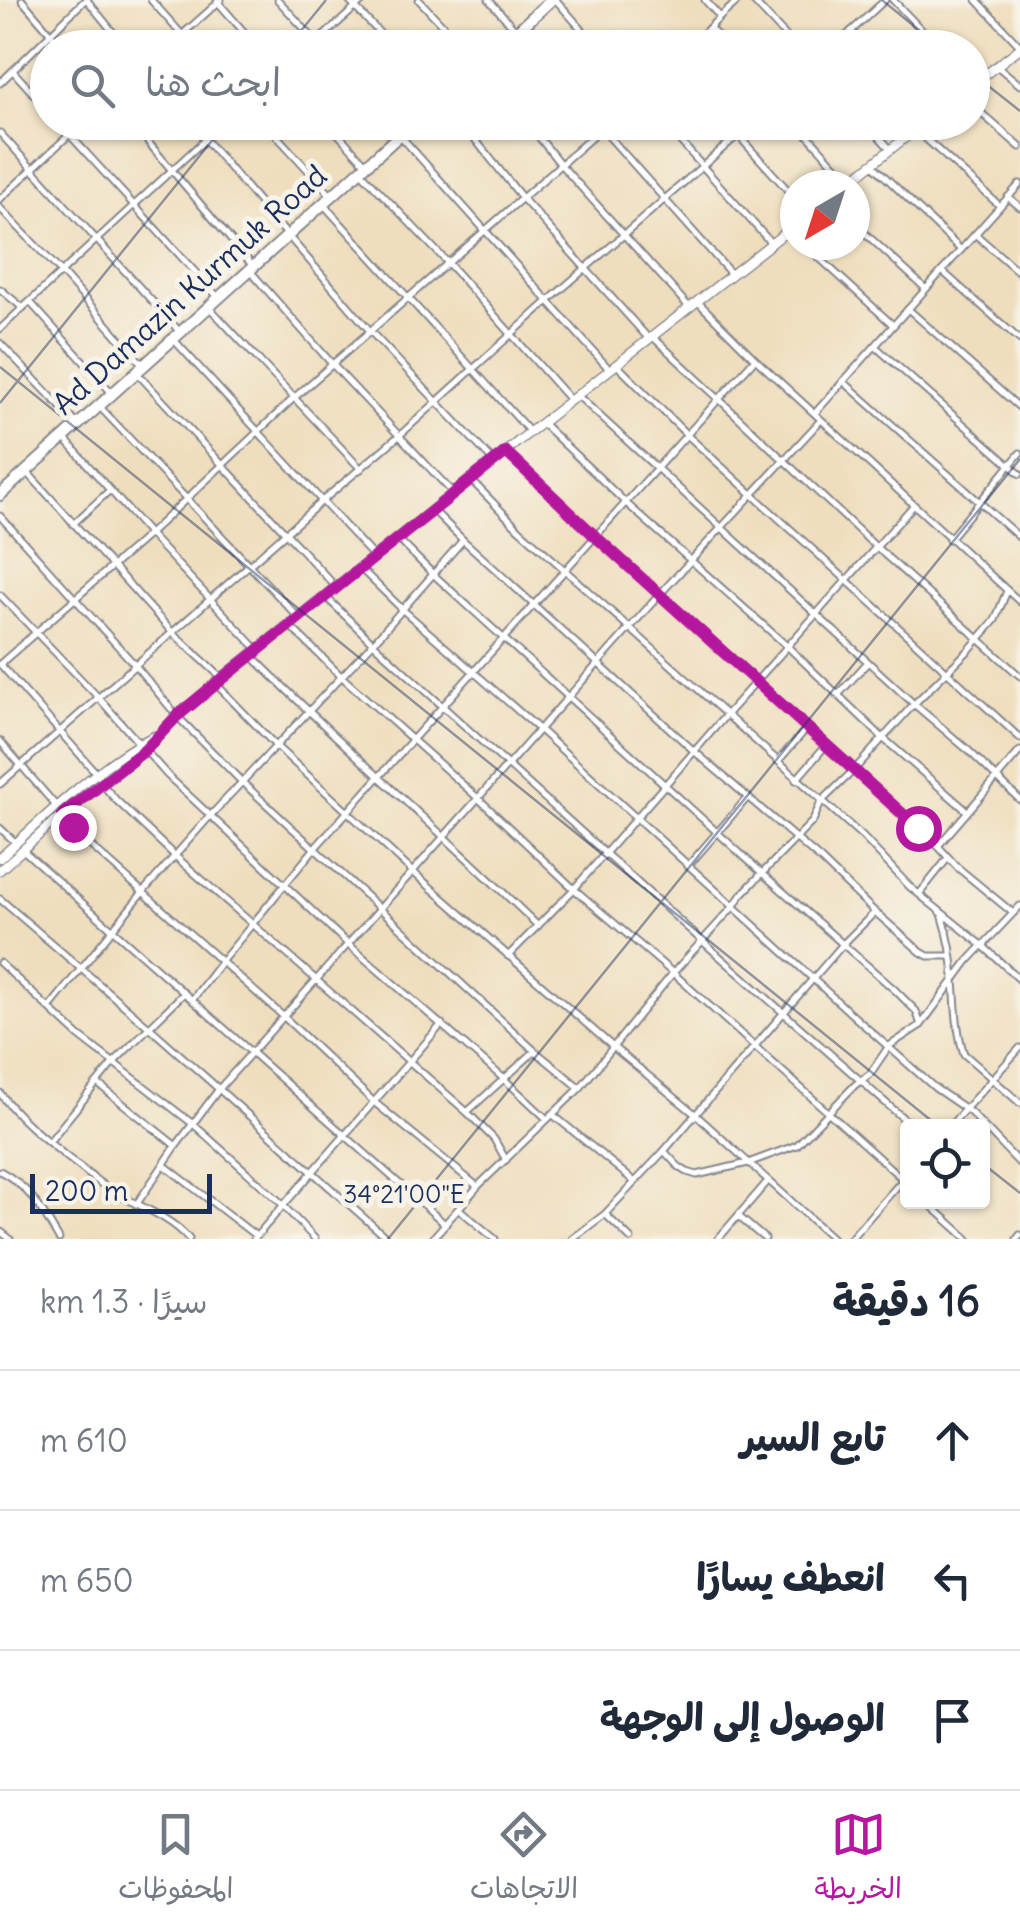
<!DOCTYPE html>
<html lang="ar">
<meta charset="utf-8">
<style>
body{margin:0;font-family:Delius,"Playpen Sans Arabic",sans-serif;background:#f6f6f7;color:#1f2937;direction:rtl}
.controls{position:absolute;right:30px;bottom:30px;display:grid;overflow:hidden;border-radius:10px;box-shadow:0 2px 8px #0004}
.controls button{width:90px;height:90px;display:grid;place-items:center;padding:0;border:0;border-bottom:2px solid #e0e1e3;background:#fff;color:#1f2937;font:50px sans-serif}
.compass{position:absolute;left:780px;top:170px;width:90px;height:90px;border-radius:50%;background:#fff;box-shadow:0 2px 8px #0004;rotate:219deg}
.scale{position:absolute;left:30px;bottom:25px;width:182px;box-sizing:border-box;padding-left:10px;border:5px solid #1b2f5e;border-top:0;font-size:28px;line-height:35px;white-space:nowrap;color:#1b2f5e;-webkit-text-stroke:8px #f7f3e8;paint-order:stroke}
.stop{position:absolute;width:30px;height:30px;margin:-22px;border:8px solid #b5179e;border-radius:50%;background:#fff}
.stop.end{background:#b5179e;border-color:#fff;box-shadow:0 2px 10px #0008}
.list{margin:0;padding:0;list-style:none}
h2{display:flex;justify-content:space-between;align-items:center;height:130px;margin:0;padding:0 40px;font-size:42px}
h2 small{font-size:32px;font-weight:400;color:#747a83}
.list li{display:grid;grid-template-columns:65px 1fr auto;gap:30px;align-items:center;box-sizing:border-box;height:140px;padding:0 40px;border-top:2px solid #e0e1e3}
.list b{display:block;font-size:38px;white-space:nowrap}
.list em{font-size:32px;font-style:normal;color:#747a83}
.icon{flex:none;width:55px;height:55px;fill:none;stroke:currentColor;stroke-width:2;stroke-linecap:round;stroke-linejoin:round}
.map{position:relative;flex:none;width:1020px;height:1239px;overflow:hidden;direction:ltr}
.search{position:absolute;background:#fff;box-shadow:0 2px 8px #0004;left:30px;right:30px;top:30px;height:110px;display:flex;align-items:center;gap:25px;box-sizing:border-box;padding:0 35px;border-radius:55px;color:#747a83;font-size:38px}
.sheet{height:550px;background:#fff}
nav{display:flex;justify-content:space-around;align-items:center;box-sizing:border-box;height:140px;border-top:2px solid #e0e1e3;background:#fff;font-size:28px;color:#747a83}
nav a{display:grid;justify-items:center;gap:5px}
nav .on{color:#b5179e}
.map>svg:first-child{display:block}
</style>
<div class="map">
<svg width="1020" height="1239" viewBox="0 0 1020 1239">
<rect width="100%" height="100%" fill="#f7f3e8"/>
<filter id="ink" filterUnits="userSpaceOnUse"><feTurbulence type="fractalNoise" baseFrequency=".01" numOctaves="2"/><feDisplacementMap in="SourceGraphic" scale="20" xChannelSelector="R" yChannelSelector="G"/><feConvolveMatrix kernelMatrix="1 2 1 2 8 2 1 2 1" color-interpolation-filters="sRGB"/></filter>
<filter id="wash" filterUnits="userSpaceOnUse"><feTurbulence type="fractalNoise" baseFrequency=".0048" numOctaves="4" result="noise"/><feDisplacementMap in="SourceGraphic" scale="40" xChannelSelector="R" yChannelSelector="G"/><feGaussianBlur stdDeviation="2.25" result="paint"/><feColorMatrix in="noise" values="0 0 0 0 0 0 0 0 0 0 0 0 0 0 0 0 0 1.4 0 .05"/><feComposite in="paint" operator="in"/></filter>
<g filter="url(#wash)">
<rect width="100%" height="100%" fill="#efdebd"/>
</g>
<g filter="url(#ink)">
<g fill="none" stroke-linecap="round" stroke-linejoin="round">
<g stroke="#85868e" stroke-width="9">
<g id="street">
<path d="M22 0 63 48"/>
<path d="M87 0 126 48"/>
<path d="M151 0 194 48"/>
<path d="M278 0 322 48"/>
<path d="M348 0 394 48"/>
<path d="M419 0 464 48"/>
<path d="M489 0 532 48"/>
<path d="M556 0 598 48"/>
<path d="M705 0 720 17 739 0"/>
<path d="M752 0 797 48"/>
<path d="M893 0 939 48"/>
<path d="M977 0 1020 46"/>
<path d="M217 1 258 48"/>
<path d="M710 28 728 48"/>
<path d="M851 31 866 48"/>
<path d="M167 48 221 0"/>
<path d="M310 48 364 0"/>
<path d="M689 48 720 17"/>
<path d="M833 48 885 0"/>
<path d="M997 66 1020 85"/>
<path d="M13 71 48 110"/>
<path d="M0 83 85 0"/>
<path d="M972 105 1020 147"/>
<path d="M58 122 218 297"/>
<path d="M131 122 252 265"/>
<path d="M190 122 371 332 494 462"/>
<path d="M264 122 330 194"/>
<path d="M327 122 365 163"/>
<path d="M388 122 610 370"/>
<path d="M461 122 523 199 649 339"/>
<path d="M527 122 561 165 690 308"/>
<path d="M596 122 732 275"/>
<path d="M663 122 771 243"/>
<path d="M726 122 795 198"/>
<path d="M796 122 850 182"/>
<path d="M866 122 891 150"/>
<path d="M916 130 1000 206"/>
<path d="M0 133 180 332"/>
<path d="M873 165 961 250"/>
<path d="M360 171 448 263 571 401"/>
<path d="M1008 197 1020 207"/>
<path d="M0 199 83 122"/>
<path d="M324 205 530 432"/>
<path d="M0 208 62 273 143 365"/>
<path d="M855 224 926 289"/>
<path d="M975 234 1020 273"/>
<path d="M805 245 893 325"/>
<path d="M942 271 1020 340"/>
<path d="M251 272 333 365 453 493"/>
<path d="M0 289 23 308"/>
<path d="M30 302 112 393"/>
<path d="M698 302 755 359 1020 602"/>
<path d="M209 307 361 469"/>
<path d="M908 309 1020 408"/>
<path d="M0 329 224 122"/>
<path d="M653 337 876 547 1020 676"/>
<path d="M174 340 322 501 400 435 547 302 753 122"/>
<path d="M0 343 77 424"/>
<path d="M876 347 1020 474"/>
<path d="M617 365 687 435 1020 738"/>
<path d="M137 373 336 587"/>
<path d="M843 381 1020 538"/>
<path d="M578 396 914 704 968 750 1020 800"/>
<path d="M98 405 298 617"/>
<path d="M815 413 1020 184"/>
<path d="M542 423 626 503 787 646 883 738 967 811"/>
<path d="M64 438 149 534 258 650"/>
<path d="M506 452 596 537 855 769 938 846 957 867 1013 913"/>
<path d="M28 473 172 632 222 678"/>
<path d="M471 480 519 529 863 837 910 887 982 945 1020 980"/>
<path d="M433 510 463 540 694 751 821 860 875 912 844 943 664 1151 605 1214 572 1239"/>
<path d="M0 516 135 665 177 716 242 782 535 1051 580 1088"/>
<path d="M73 524 110 490"/>
<path d="M397 538 434 575 762 873 895 990 916 1011 921 1025"/>
<path d="M949 539 1020 453"/>
<path d="M360 568 403 610 540 730 858 1020 935 1088 970 1112 1020 1164"/>
<path d="M0 595 98 697 168 776 349 945 503 1078 547 1119"/>
<path d="M325 596 373 643 701 940 912 1126"/>
<path d="M289 625 342 677 479 799 574 889 673 973 908 1184"/>
<path d="M251 655C344 748 444 834 538 926"/>
<path d="M0 664 149 534 295 397 609 122"/>
<path d="M0 664 98 775 102 784 116 800 175 856 467 1112 494 1139 506 1160"/>
<path d="M216 684 277 747 413 872 613 1047 695 1114 833 1239"/>
<path d="M838 695 868 662"/>
<path d="M0 741 57 807"/>
<path d="M778 761 808 727"/>
<path d="M796 780 827 744"/>
<path d="M0 784 322 501 374 557"/>
<path d="M63 815 83 839 284 1017 374 1102 477 1186"/>
<path d="M0 828 16 843"/>
<path d="M938 846 1020 751"/>
<path d="M24 851 445 1224"/>
<path d="M688 866 748 797"/>
<path d="M920 893 948 858"/>
<path d="M0 899 150 1028 388 1239"/>
<path d="M875 912 921 952 928 956H951"/>
<path d="M942 914C949 936 953 957 954 980 956 1005 956 1030 964 1054L1020 1103"/>
<path d="M508 956 574 889 726 715 913 506"/>
<path d="M0 963 79 1036 193 1124 277 1199 315 1239"/>
<path d="M192 1000 222 961 314 849 755 359"/>
<path d="M49 1008 143 892 210 816 373 643 463 540"/>
<path d="M97 1083 176 1146"/>
<path d="M0 1093C19 1119 42 1137 67 1157 81 1168 95 1180 110 1190 136 1205 170 1216 189 1239"/>
<path d="M467 1112 535 1051"/>
<path d="M552 1114 635 1182"/>
<path d="M950 1126 1020 1048"/>
<path d="M49 1142 114 1062 184 993"/>
<path d="M664 1151 678 1166 687 1172 697 1175 748 1163 797 1145 855 1085 870 1074 889 1046 921 1025 968 961 1020 906"/>
<path d="M164 1165 256 1236"/>
<path d="M0 1171C30 1187 42 1210 59 1239"/>
<path d="M927 1202 968 1239"/>
<path d="M136 1205 176 1146 219 1089 660 594 821 420"/>
<path d="M459 1209 495 1239"/>
<path d="M605 1214 631 1239"/>
<path d="M738 1216 765 1239"/>
<path d="M0 1231 10 1239"/>
<path d="M254 1239 442 1024"/>
<path d="M432 1239 478 1186 580 1088 673 973 733 907 742 894 813 821 821 802 855 769 914 704 969 650 995 620 1007 591"/>
<path d="M718 1239 768 1181"/>
<path d="M850 1239 908 1174"/>
<path d="M1017 1239 1020 1235"/>
</g>
</g>
<g stroke="#85868e" stroke-width="11">
<g id="secondary">
<path d="M972 85 1020 48"/>
<path d="M846 185 925 122"/>
<path d="M0 858C43 818 102 762 154 736"/>
<path d="M0 870 48 827 145 750 177 716 222 678 530 432 795 225"/>
</g>
</g>
<g stroke="#85868e" stroke-width="14">
<g id="highway">
<path d="M499 48 551 0"/>
<path d="M0 495 414 122"/>
</g>
</g>
<use href="#street" stroke="#fff" stroke-width="5"/>
<use href="#secondary" stroke="#fff" stroke-width="8"/>
<use href="#highway" stroke="#fff" stroke-width="10"/>
</g>
</g>
<g fill="none" stroke-linecap="round" stroke-linejoin="round" filter="url(#ink)">
<path stroke="#b5179e" stroke-width="12" d="M73 827 63 814 145 750 177 716 216 684 506 452 596 537 918 828"/>
</g>
<path fill="none" stroke="#1b2f5e" stroke-width="2.5" stroke-opacity="0.45" d="M882 0 941 48M287 48 326 0M972 73 1020 111M0 367 938 1126M0 403 227 122M982 1163 1020 1193M388 1239 1020 459"/>
<g text-anchor="middle" stroke-width="10" stroke-linejoin="round" paint-order="stroke">
<g font-size="30" fill="#1b2f5e" stroke="#f7f3e8">
<text transform="translate(190 290) rotate(-42)" y="10">Ad Damazin Kurmuk Road</text>
</g>
</g>
<g font-size="25" text-anchor="middle" fill="#1b2f5e" stroke="#f7f3e8" stroke-width="10" stroke-linejoin="round" paint-order="stroke">
<text x="404" y="1203">34°21'00"E</text>
</g>
</svg>
<div class="controls">
<button><svg class="icon" aria-label="locate" viewBox="0 0 24 24"><circle cx="12" cy="12" r="6"/><path d="M12 2v4M12 18v4M2 12h4M18 12h4"/></svg></button>
</div>
<svg class="compass" viewBox="-18 -18 36 36"><path d="M0-13l5 13h-10z" fill="#e53935"/><path d="M0 13l5-13h-10z" fill="#747a83"/></svg>
<div class="scale">200 m</div>
<div class="stop" style="left:918px;top:828px"></div>
<div class="stop end" style="left:73px;top:827px"></div>
<div class="search"><svg class="icon" aria-label="search" viewBox="0 0 24 24"><circle cx="10" cy="10" r="6"/><path d="M15 15l6 6"/></svg>ابحث هنا</div>
</div>
<section class="sheet">
<h2>16 دقيقة<small>سيرًا · 1.3 km</small></h2>
<ul class="list">
<li><svg class="icon" aria-label="ahead" viewBox="0 0 24 24"><path d="M12 20V5M6 11l6-6 6 6"/></svg><div><b>تابع السير</b></div><em>610 m</em></li>
<li><svg class="icon" aria-label="left" viewBox="0 0 24 24"><path d="M17 20v-9H6M10 6l-5 5 5 5"/></svg><div><b>انعطف يسارًا</b></div><em>650 m</em></li>
<li><svg class="icon" aria-label="arrive" viewBox="0 0 24 24"><path d="M6 21V4h12l-3 4 3 4H6"/></svg><div><b>الوصول إلى الوجهة</b></div></li>
</ul>
</section>
<nav>
<a class="on"><svg class="icon" aria-label="map" viewBox="0 0 24 24"><path d="M3 6l6-2 6 2 6-2v14l-6 2-6-2-6 2zM9 4v14M15 6v14"/></svg>الخريطة</a>
<a><svg class="icon" aria-label="directions" viewBox="0 0 24 24"><path d="M12 3l9 9-9 9-9-9zM9 14v-3h6M13 9l2 2-2 2"/></svg>الاتجاهات</a>
<a><svg class="icon" aria-label="saved" viewBox="0 0 24 24"><path d="M7 4h10v16l-5-4-5 4z"/></svg>المحفوظات</a>
</nav>
